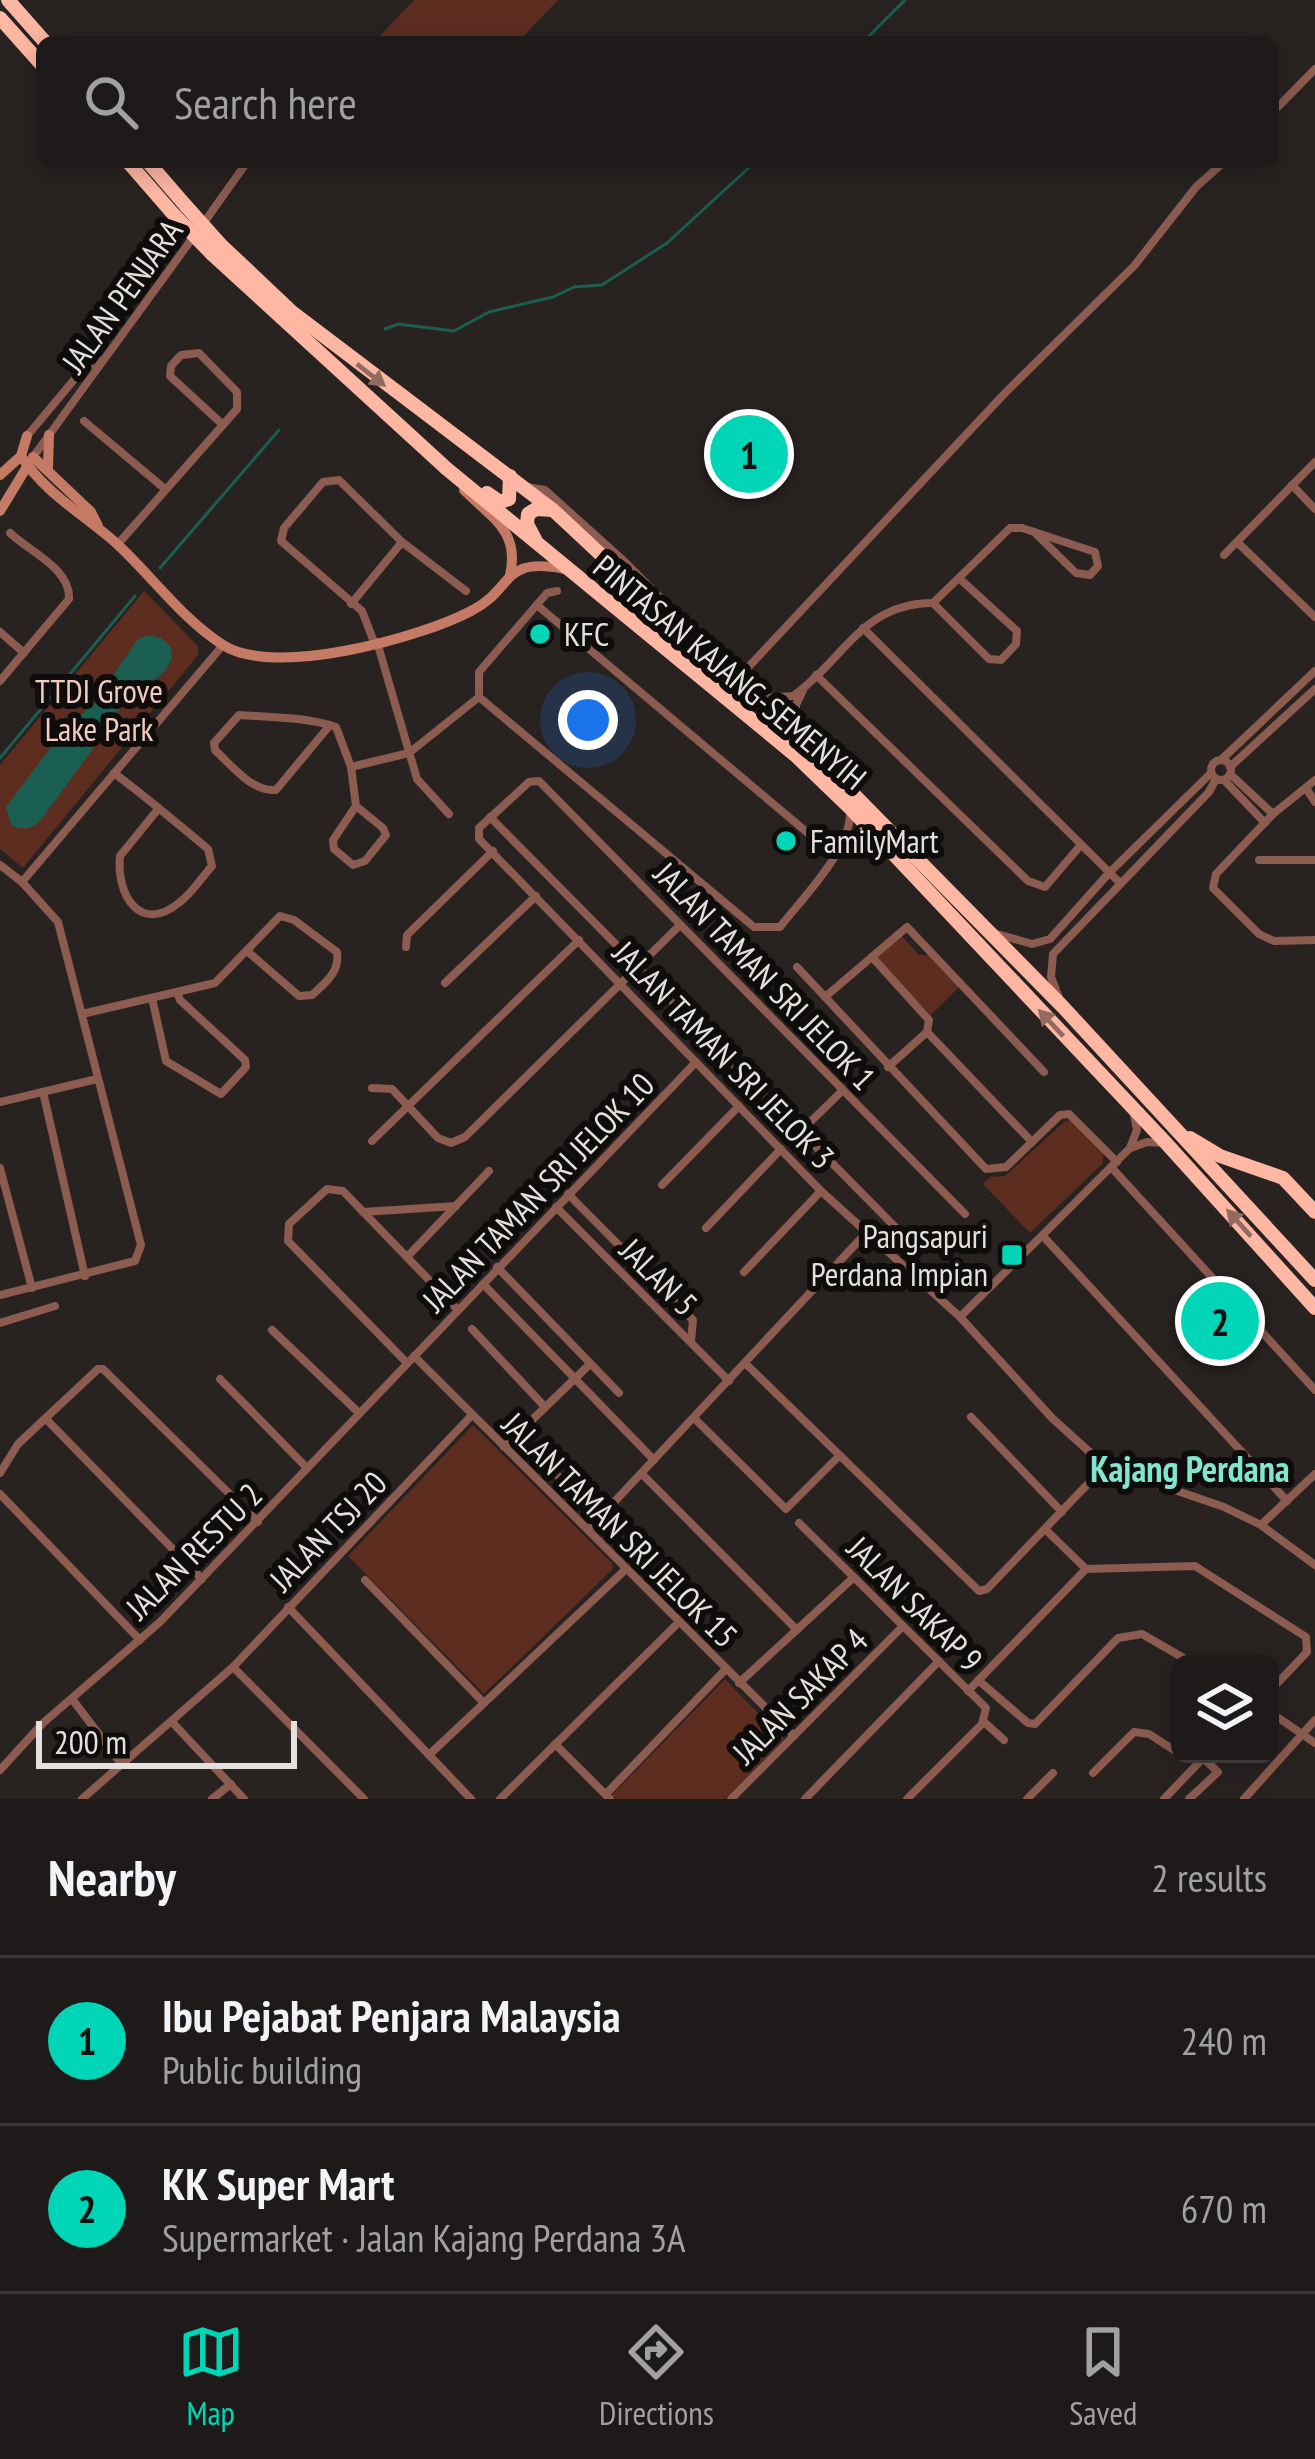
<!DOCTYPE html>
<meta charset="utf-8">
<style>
body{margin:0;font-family:"PT Sans Narrow",sans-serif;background:#262322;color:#f1f3f6}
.controls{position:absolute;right:36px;bottom:36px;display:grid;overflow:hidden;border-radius:18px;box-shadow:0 6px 30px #0003}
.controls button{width:108px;height:108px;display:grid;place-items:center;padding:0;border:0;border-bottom:3px solid #3c3838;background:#1e1a19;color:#f1f3f6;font:60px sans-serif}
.scale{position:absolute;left:36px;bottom:30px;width:261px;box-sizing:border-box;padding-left:12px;border:6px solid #e3e0de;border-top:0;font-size:33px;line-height:42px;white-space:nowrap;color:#e3e0de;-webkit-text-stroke:9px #0f0d0c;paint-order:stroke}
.you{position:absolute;left:588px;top:720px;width:42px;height:42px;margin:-30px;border:9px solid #fff;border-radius:50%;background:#1a73e8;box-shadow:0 0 0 18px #1a73e833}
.badge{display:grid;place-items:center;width:78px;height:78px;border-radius:50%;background:#00d5b7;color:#111;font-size:39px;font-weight:700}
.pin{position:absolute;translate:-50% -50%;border:6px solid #fff;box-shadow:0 3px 12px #0006}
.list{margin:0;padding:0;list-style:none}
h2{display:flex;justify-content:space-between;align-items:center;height:156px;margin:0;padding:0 48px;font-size:51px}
h2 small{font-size:39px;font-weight:400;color:#a1a1a2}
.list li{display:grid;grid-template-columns:78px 1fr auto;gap:36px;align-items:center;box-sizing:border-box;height:168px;padding:0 48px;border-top:3px solid #3c3838}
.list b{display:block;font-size:45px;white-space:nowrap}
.list p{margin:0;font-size:39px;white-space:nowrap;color:#a1a1a2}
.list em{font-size:39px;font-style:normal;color:#a1a1a2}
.icon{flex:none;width:66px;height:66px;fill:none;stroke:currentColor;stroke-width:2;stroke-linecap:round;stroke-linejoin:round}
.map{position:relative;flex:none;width:1315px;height:1799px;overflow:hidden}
.search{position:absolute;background:#1e1a19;box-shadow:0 6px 30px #0003;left:36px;right:36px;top:36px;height:132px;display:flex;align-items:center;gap:30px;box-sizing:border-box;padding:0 42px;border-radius:18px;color:#a1a1a2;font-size:45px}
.sheet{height:492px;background:#1e1a19}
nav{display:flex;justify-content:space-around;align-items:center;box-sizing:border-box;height:168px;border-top:3px solid #3c3838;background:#1e1a19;font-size:33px;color:#a1a1a2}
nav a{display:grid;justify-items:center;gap:6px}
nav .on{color:#00d5b7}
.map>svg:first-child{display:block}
</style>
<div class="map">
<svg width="1315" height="1799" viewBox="0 0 1315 1799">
<rect width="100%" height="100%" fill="#282221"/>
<g fill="#5d2d20">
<path d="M414 0H558L518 42H374Z"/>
<path d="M144 591 198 646V655L23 868 0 849V765Z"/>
<path d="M899 933 919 955H928L959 987 931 1015 875 958Z"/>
<path d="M1071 1120 1103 1151V1163L1030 1233 983 1184 990 1177 1005 1176 1064 1122Z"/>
<path d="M473 1425 612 1563 613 1569 484 1694 348 1556Z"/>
<path d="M725 1679 784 1739 725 1799H616L612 1795Z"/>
</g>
<path fill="#1b5e52" d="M148 635 161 638 171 647 172 659 165 671 107 720 92 750 41 820C31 830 24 830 11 825L6 807 61 734 96 701 137 640Z"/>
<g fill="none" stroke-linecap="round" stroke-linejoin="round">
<g stroke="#1b5e52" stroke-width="3">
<path d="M863 42 905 0"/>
<path d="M385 329 398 324 454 331 489 312 553 297 574 287 602 285 667 243 755 162"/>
<path d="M160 568 279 430"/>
<path d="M0 758 135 596"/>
</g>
<g stroke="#8b5c4f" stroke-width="8">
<path d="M1273 112 1315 69"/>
<path d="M203 224 247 162"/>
<path d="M84 421 165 489"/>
<path d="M27 436 83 369 99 361"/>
<path d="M33 457 194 236"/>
<path d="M1292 485 1315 509"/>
<path d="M527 487 545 490 625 562 711 649"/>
<path d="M1237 542 1315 617"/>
<path d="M117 545 237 409V392L199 353 181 355 171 366 170 376 222 424"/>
<path d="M1224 555 1315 462"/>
<path d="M557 591 547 593 479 672V697L754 927H780C804 896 853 848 850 809"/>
<path d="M933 603 1010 528H1022L1095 552 1098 566 1090 575 1076 573 1034 532"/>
<path d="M933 603 989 659 1001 660 1016 644 1017 631 960 579"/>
<path d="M351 604 402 542"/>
<path d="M538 606 834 855"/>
<path d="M863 628 1119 882"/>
<path d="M0 632 24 653"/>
<path d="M374 642 362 611 281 541 284 528 323 482 339 480 402 542 466 591"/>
<path d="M377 642 417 779 449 814"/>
<path d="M816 675 1028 881 1045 887 1080 846"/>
<path d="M740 676 1005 393 1134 266 1196 187 1224 162"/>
<path d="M0 681 69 599C71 569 30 552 10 533"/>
<path d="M762 696 796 726 801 736"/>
<path d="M765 698 793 696C844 660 862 603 933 603"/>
<path d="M330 725 276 790C252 792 232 766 215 750L214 743 239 715C272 717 305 717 336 727L351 767"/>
<path d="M796 726V705L803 690"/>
<circle cx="1221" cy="770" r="10"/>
<path d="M1221 760 1315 671"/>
<path d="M1230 767 1315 689"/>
<path d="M114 773C146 797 177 823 208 849L212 866C202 877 192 893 180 902 140 935 116 895 120 856L159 808"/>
<path d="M1230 774 1273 814"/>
<path d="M1224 780 1265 823"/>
<path d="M1315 780 1273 814 1216 874 1213 888 1259 934 1274 941 1315 940"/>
<path d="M1306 788 1315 802"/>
<path d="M356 806 383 828 386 835 365 861 353 865 334 849 333 840 356 806 351 767 409 753 479 697"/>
<path d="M490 817 913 1245"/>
<path d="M843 848 855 843 880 845"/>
<path d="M1259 860H1315"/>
<path d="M0 865 22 882 58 922 141 1245 135 1261 0 1295"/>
<path d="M22 882 223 645"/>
<path d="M997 934 1032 944 1050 939 1109 873 1211 773"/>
<path d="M406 947 407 935 493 851"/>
<path d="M872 957 929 1020 927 1032 1032 1142"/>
<path d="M797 967 986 1169 1006 1167 1060 1115 1069 1114 1117 1162"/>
<path d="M445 983 536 896"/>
<path d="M825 997 907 927 1044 1072"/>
<path d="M152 998 166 1061 221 1094 246 1067 245 1060 180 1000 177 992"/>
<path d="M1059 998 1051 977 1053 954 1209 792 1216 779"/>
<path d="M82 1014 215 983 280 916 294 920 337 952C340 972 326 982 312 995L299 996 247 951"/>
<path d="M888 1067 927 1032"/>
<path d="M372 1088 392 1089 438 1138 451 1143 465 1137 680 925"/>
<path d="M43 1092 85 1276"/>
<path d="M0 1102 97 1079"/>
<path d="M801 1131 843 1090"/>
<path d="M372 1141 579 940"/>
<path d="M1131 1148 1147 1142 1163 1143"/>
<path d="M1111 1167 1315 1390"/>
<path d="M0 1168 32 1288"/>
<path d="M662 1185 739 1106"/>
<path d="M568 1194 693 1320 691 1341"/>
<path d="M556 1207 729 1381"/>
<path d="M363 1212 456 1206"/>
<path d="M965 1214 539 781 529 782 479 828V839L821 1191 960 1317 1052 1418 1105 1466 1224 1507 1261 1525 1315 1565"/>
<path d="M706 1228 781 1149"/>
<path d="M1043 1236 1287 1501"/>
<path d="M407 1257 489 1171"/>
<path d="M497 1267 619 1393"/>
<path d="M744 1272 821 1191"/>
<path d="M483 1284 654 1460"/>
<path d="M960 1317 1130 1148 1137 1130 1134 1115"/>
<path d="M0 1323 55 1306"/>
<path d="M472 1329 545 1407"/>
<path d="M272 1330 359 1413"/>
<path d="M414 1356 794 1736"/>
<path d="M407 1363 288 1241 289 1224 327 1189 343 1191 458 1310"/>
<path d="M746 1364 979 1591 987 1589 1105 1466"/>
<path d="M220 1379 307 1468"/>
<path d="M971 1417 1062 1512"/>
<path d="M694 1418 786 1509 839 1456"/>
<path d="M46 1419 202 1579"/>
<path d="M516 1435 600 1517"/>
<path d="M504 1447 589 1365"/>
<path d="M0 1473 18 1444 98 1369H103L258 1522"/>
<path d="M642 1474 797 1630"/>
<path d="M0 1494 140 1640"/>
<path d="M799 1523 986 1708 982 1724 907 1799"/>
<path d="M1261 1525 1315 1474"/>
<path d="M588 1530 867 1232"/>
<path d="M1046 1530 1086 1569"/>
<path d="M365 1580 484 1703"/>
<path d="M288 1607 471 1799"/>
<path d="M233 1667 364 1799"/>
<path d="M978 1680 1028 1723 1035 1724 1118 1638 1142 1634 1194 1664"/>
<path d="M739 1683 853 1578"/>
<path d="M968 1691 1086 1569 1195 1566 1306 1637 1307 1652 1270 1691"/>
<path d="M72 1699 120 1762"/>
<path d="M1270 1712 1315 1743"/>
<path d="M983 1721 1004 1740"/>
<path d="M172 1722 244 1799"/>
<path d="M555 1744 610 1799"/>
<path d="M429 1755 626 1569"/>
<path d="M0 1770 43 1723 160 1622 696 1062"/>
<path d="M1093 1773 1134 1732 1149 1734 1180 1754"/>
<path d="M606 1794 725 1670"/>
<path d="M82 1799 233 1667 471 1416"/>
<path d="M212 1799 231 1784"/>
<path d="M500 1799 678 1623"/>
<path d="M731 1799 903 1626"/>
<path d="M805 1799 939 1661"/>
<path d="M1027 1799 1053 1773"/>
<path d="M1164 1799 1207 1754"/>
<path d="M1189 1799 1218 1772 1203 1758"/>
<path d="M1244 1799 1315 1720"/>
</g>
<g stroke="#c57a65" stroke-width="10">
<path d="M21 456C45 493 84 515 116 543 152 576 181 618 223 645 274 678 420 638 471 611 515 589 500 556 565 569"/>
<path d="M33 457 91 512 98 526"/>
<path d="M48 467 49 435"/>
<path d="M0 475 21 456 27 436"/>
<path d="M464 490C492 518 520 531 510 575"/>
<path d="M0 511 28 465"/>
</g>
<g stroke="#feb7a3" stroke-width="14">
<path d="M8 0 45 42"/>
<path d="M0 18 42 65"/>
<path d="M128 162 175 216"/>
<path d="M148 162 186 206"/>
<path d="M220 244 292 312 553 510 806 746 1063 1007 1315 1280"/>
<path d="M212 254 447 469 795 755 850 808 1166 1143 1315 1308"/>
<path d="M487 493 500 502 509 499 510 476"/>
<path d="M535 539 527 524 528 514 536 509 553 510"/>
<path d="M1190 1138 1220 1156 1283 1178 1315 1212"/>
</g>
<g stroke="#feb7a3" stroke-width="14">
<path d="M186 206 220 244"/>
<path d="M175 216 212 254"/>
</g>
</g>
<defs><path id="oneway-solid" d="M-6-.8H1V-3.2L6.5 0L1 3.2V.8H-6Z" transform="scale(3)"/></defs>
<g fill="#926a5f">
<use href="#oneway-solid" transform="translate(371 375) rotate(38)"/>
<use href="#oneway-solid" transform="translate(1051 1023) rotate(-133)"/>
<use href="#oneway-solid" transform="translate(1239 1223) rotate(-132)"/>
</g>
<g fill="#00d5b7" stroke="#0f0d0c" stroke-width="4.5">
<circle cx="540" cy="634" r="12"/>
<circle cx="786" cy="841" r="12"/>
<rect x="1000" y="1243" width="24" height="24" rx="6"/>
</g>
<g text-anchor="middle" stroke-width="12" stroke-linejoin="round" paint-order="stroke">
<g font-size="33" fill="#e3e0de" stroke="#0f0d0c">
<text transform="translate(122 296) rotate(-54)" y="12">JALAN PENJARA</text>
<text transform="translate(730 672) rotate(40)" y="12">PINTASAN KAJANG-SEMENYIH</text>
<text transform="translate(765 976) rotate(46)" y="12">JALAN TAMAN SRI JELOK 1</text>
<text transform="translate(724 1055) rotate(46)" y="12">JALAN TAMAN SRI JELOK 3</text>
<text transform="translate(538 1192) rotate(-46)" y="12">JALAN TAMAN SRI JELOK 10</text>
<text transform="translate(659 1277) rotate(45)" y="12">JALAN 5</text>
<text transform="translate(620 1530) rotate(45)" y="12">JALAN TAMAN SRI JELOK 15</text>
<text transform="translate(328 1531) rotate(-46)" y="12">JALAN TSJ 20</text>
<text transform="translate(194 1551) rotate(-45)" y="12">JALAN RESTU 2</text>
<text transform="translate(915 1604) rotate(45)" y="12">JALAN SAKAP 9</text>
<text transform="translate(800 1696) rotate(-45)" y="12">JALAN SAKAP 4</text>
</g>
<g font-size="33" fill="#e3e0de" stroke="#0f0d0c" text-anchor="start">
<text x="564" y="646">KFC</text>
<text x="810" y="853">FamilyMart</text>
<text x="988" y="1248" text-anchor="end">Pangsapuri<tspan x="988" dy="38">Perdana Impian</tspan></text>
</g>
<g font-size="33" fill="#f2ccc1" stroke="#0f0d0c">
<text x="99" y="703">TTDI Grove<tspan x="99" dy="38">Lake Park</tspan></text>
</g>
<g font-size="36" font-weight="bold" fill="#82e5cf" stroke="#0f0d0c">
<text x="1190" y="1482">Kajang Perdana</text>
</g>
</g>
</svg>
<div class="controls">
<button><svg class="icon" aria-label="layers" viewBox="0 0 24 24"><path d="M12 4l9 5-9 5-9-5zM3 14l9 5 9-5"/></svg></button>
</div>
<div class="scale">200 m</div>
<div class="you"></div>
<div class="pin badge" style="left:749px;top:454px">1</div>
<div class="pin badge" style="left:1220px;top:1321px">2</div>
<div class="search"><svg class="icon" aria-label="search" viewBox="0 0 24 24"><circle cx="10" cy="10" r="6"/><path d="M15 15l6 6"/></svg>Search here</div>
</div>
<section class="sheet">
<h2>Nearby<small>2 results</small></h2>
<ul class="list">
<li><span class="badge">1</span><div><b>Ibu Pejabat Penjara Malaysia</b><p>Public building</p></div><em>240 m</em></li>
<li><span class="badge">2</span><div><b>KK Super Mart</b><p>Supermarket · Jalan Kajang Perdana 3A</p></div><em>670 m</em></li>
</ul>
</section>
<nav>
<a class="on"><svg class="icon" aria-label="map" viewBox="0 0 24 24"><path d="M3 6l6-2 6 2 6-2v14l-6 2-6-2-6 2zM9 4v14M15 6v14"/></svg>Map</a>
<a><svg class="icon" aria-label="directions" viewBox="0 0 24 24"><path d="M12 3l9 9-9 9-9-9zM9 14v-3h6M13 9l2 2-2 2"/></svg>Directions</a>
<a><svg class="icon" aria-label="saved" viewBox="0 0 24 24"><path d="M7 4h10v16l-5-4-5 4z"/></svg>Saved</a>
</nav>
